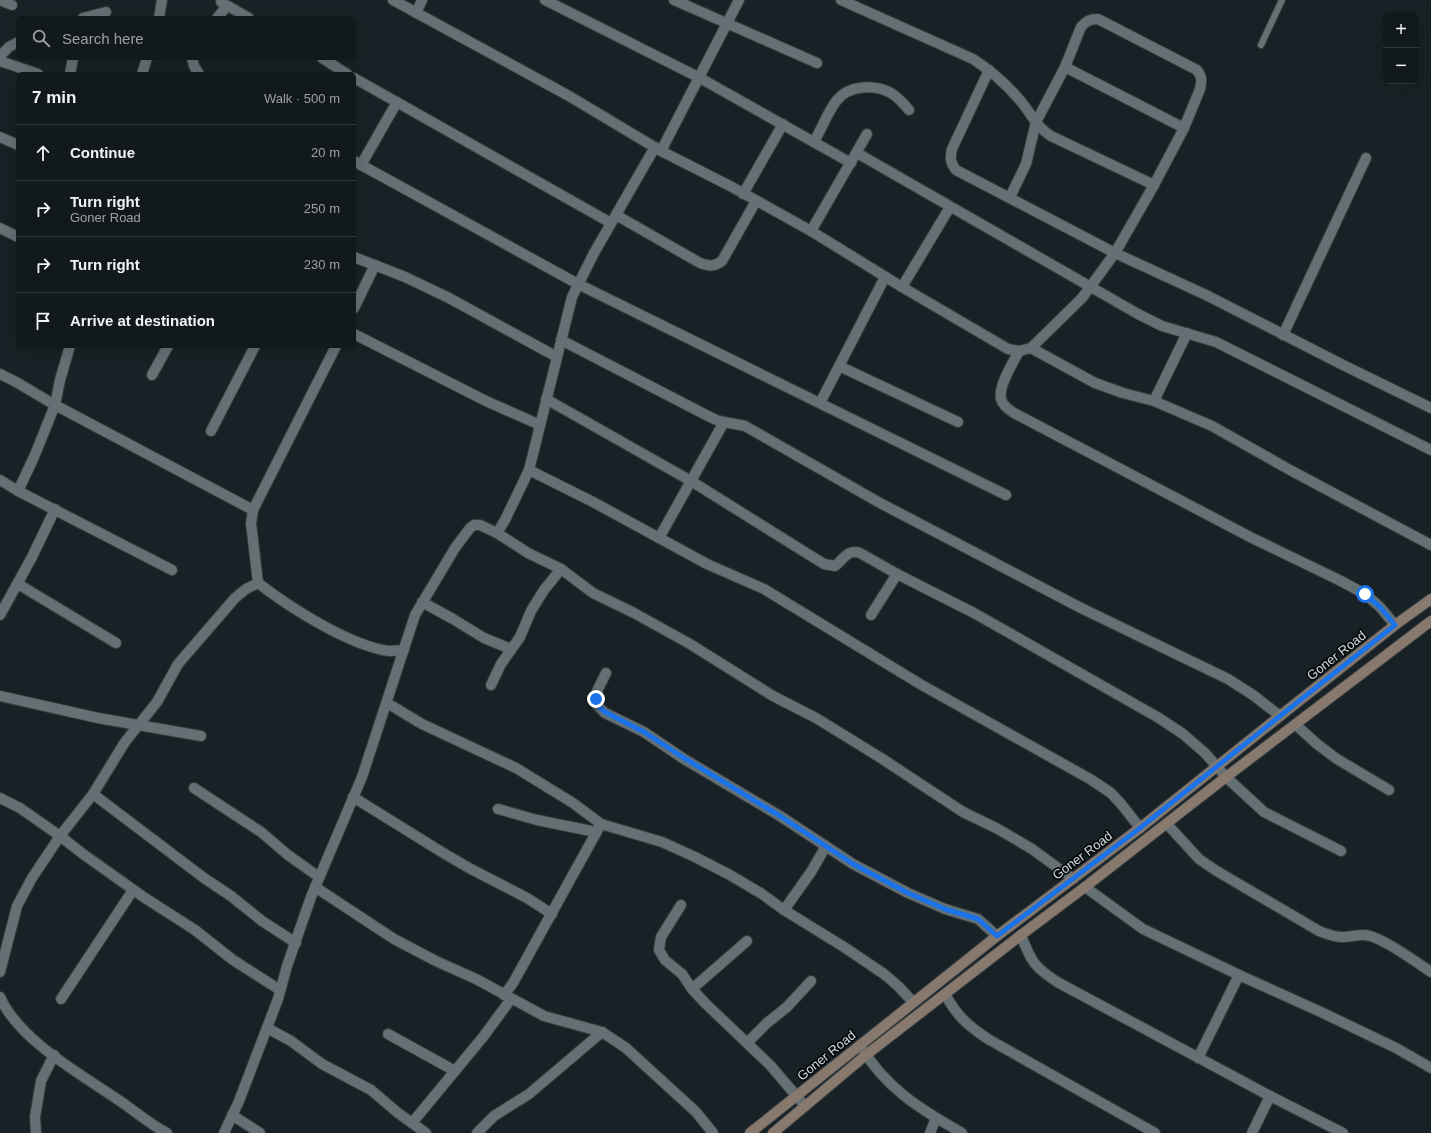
<!DOCTYPE html>
<meta charset="utf-8">
<style>
body{margin:0;font-family:Helvetica,sans-serif;background:#1f2629;color:#f1f3f6}
.controls{position:absolute;right:12px;top:12px;display:grid;overflow:hidden;border-radius:6px;box-shadow:0 4px 16px #0002}
.controls button{width:36px;height:36px;display:grid;place-items:center;padding:0;border:0;border-bottom:1px solid #31383b;background:#12191c;color:#f1f3f6;font:20px sans-serif}
.stop{position:absolute;width:12px;height:12px;margin:-9px;border:3px solid #1a73e8;border-radius:50%;background:#fff}
.stop.end{background:#1a73e8;border-color:#fff;box-shadow:0 1px 4px #0008}
.list{margin:0;padding:0;list-style:none}
h2{display:flex;justify-content:space-between;align-items:center;height:52px;margin:0;padding:0 16px;font-size:17px}
h2 small{font-size:13px;font-weight:400;color:#9ca0a3}
.list li{display:grid;grid-template-columns:26px 1fr auto;gap:12px;align-items:center;box-sizing:border-box;height:56px;padding:0 16px;border-top:1px solid #31383b}
.list b{display:block;font-size:15px;white-space:nowrap}
.list p{margin:0;font-size:13px;white-space:nowrap;color:#9ca0a3}
.list em{font-size:13px;font-style:normal;color:#9ca0a3}
.icon{flex:none;width:22px;height:22px;fill:none;stroke:currentColor;stroke-width:2;stroke-linecap:round;stroke-linejoin:round}
.map{position:relative;flex:none;width:1431px;height:1133px;overflow:hidden}
.search{position:absolute;background:#12191c;box-shadow:0 4px 16px #0002;left:16px;top:16px;width:340px;height:44px;display:flex;align-items:center;gap:10px;box-sizing:border-box;padding:0 14px;border-radius:6px;color:#9ca0a3;font-size:15px}
.panel{position:absolute;background:#12191c;box-shadow:0 4px 16px #0002;left:16px;top:72px;width:340px;height:276px;border-radius:6px}
.map>svg:first-child{display:block}
</style>
<div class="map">
<svg width="1431" height="1133" viewBox="0 0 1431 1133">
<rect width="100%" height="100%" fill="#182125"/>
<g fill="none" stroke-linecap="round" stroke-linejoin="round">
<g stroke="#363d40" stroke-width="8">
<path id="lane" d="M1261 45 1282 0"/>
</g>
<g stroke="#363d40" stroke-width="12">
<g id="street">
<path d="M0 0 12 5"/>
<path d="M223 0 221 2 249 18"/>
<path d="M393 0 569 96 661 151 732 187 811 231 902 287 1008 349 1019 351 1031 348 1082 298 1115 253 1154 185 1184 128 1200 89C1202 81 1202 77 1197 70L1098 19C1090 19 1086 21 1081 27L1065 67 1036 122 1026 164 1010 197"/>
<path d="M545 0 700 78 851 163"/>
<path d="M674 0 817 63"/>
<path d="M841 0 973 59C990 70 1005 83 1018 98 1030 111 1036 127 1051 136L1154 185"/>
<path d="M416 13 422 0"/>
<path d="M83 18 106 12"/>
<path d="M159 18 162 0"/>
<path d="M217 18 227 6"/>
<path d="M0 56 9 47 18 42"/>
<path d="M192 58 194 66 199 74"/>
<path d="M322 58 347 74"/>
<path d="M0 61 38 74"/>
<path d="M1065 67 1184 128"/>
<path d="M989 70 952 149C950 158 950 162 956 170L1115 253 1206 295 1343 365 1431 408"/>
<path d="M70 74 73 58"/>
<path d="M142 74 147 58"/>
<path d="M354 78 611 223"/>
<path d="M0 137 18 145"/>
<path d="M814 142C821 130 828 111 837 100 849 85 875 84 891 93 899 98 904 104 909 110"/>
<path d="M661 151 739 0"/>
<path d="M857 153 1138 314 1162 326 1216 342 1431 450"/>
<path d="M354 161 578 284 1006 495"/>
<path d="M361 165 397 102"/>
<path d="M743 194 783 124"/>
<path d="M616 215 700 263C709 266 714 267 722 261L756 201"/>
<path d="M0 228 18 237"/>
<path d="M811 231 867 134"/>
<path d="M354 257 405 277 449 298 557 357"/>
<path d="M902 287 950 207"/>
<path d="M354 308 375 265"/>
<path d="M354 334 486 401 540 425"/>
<path d="M1283 335 1366 158"/>
<path d="M561 340 710 417 719 421 745 426 880 503 1081 608 1228 679 1253 695 1280 716"/>
<path d="M1031 348 1095 383 1123 393 1154 401 1212 426 1290 470 1431 545"/>
<path d="M1019 351C1013 363 998 386 1001 399 1003 406 1009 410 1014 413L1252 538 1339 580 1365 594 1380 607 1395 625"/>
<path d="M839 366 958 422"/>
<path d="M0 374 16 382 55 405 253 510"/>
<path d="M152 375 168 346"/>
<path d="M546 399 691 481 824 564 835 566C844 559 847 549 860 553L897 574 974 613 1159 718 1183 734 1205 753 1226 777 1264 812 1341 851"/>
<path d="M1154 401 1187 333"/>
<path d="M820 403 885 277"/>
<path d="M211 431 255 346"/>
<path d="M529 470 593 502 707 564 764 589 920 684 1090 779 1111 793 1122 805 1140 828"/>
<path d="M0 480 18 491 172 570"/>
<path d="M18 491 34 457 55 405 60 380 70 346"/>
<path d="M497 533 505 520 529 470 572 297 594 253 655 147"/>
<path d="M659 538 724 422"/>
<path d="M258 583 251 523 253 510 336 346"/>
<path d="M18 584 116 643"/>
<path d="M422 602 453 619 484 638 511 649"/>
<path d="M0 615 32 557 55 509"/>
<path d="M871 615 897 574"/>
<path d="M606 673 597 691 596 699 597 705 605 713 644 732 684 759 780 816 853 864 908 893 945 909 978 919 997 936"/>
<path d="M491 685 501 664 520 637 531 611 544 590 561 569"/>
<path d="M0 696 98 718 201 736"/>
<path d="M387 703 422 724 516 768 573 803 601 824 662 842 695 857 730 875 762 894 784 910 811 872 826 846"/>
<path d="M1296 725 1317 744 1337 759 1389 790"/>
<path d="M194 788 261 832 288 855 319 877"/>
<path d="M93 794 204 878 231 896 262 921 296 943"/>
<path d="M353 797 440 851 469 868 527 898 552 914"/>
<path d="M0 798 20 808 60 836 83 854 145 898 195 930 233 960 280 990"/>
<path d="M498 809 537 820 596 832"/>
<path d="M1167 824 1199 859 1215 870 1319 931C1327 934 1334 937 1343 937 1352 937 1361 933 1370 936 1386 940 1416 962 1431 972"/>
<path d="M315 887 394 939 436 961 478 980 544 1016 602 1032 626 1048 696 1112 713 1133"/>
<path d="M1085 887 1143 929 1239 975 1323 1013 1396 1048 1431 1068"/>
<path d="M681 905 661 937 659 950 665 960 682 974 692 989 706 1004 770 1065 805 1106"/>
<path d="M784 910 844 947 884 974 898 986 913 1002"/>
<path d="M1021 935C1031 962 1035 968 1059 983L1270 1096 1343 1133"/>
<path d="M0 972 17 906 32 878 60 836 93 794 125 742 157 702 178 664 235 598 246 589 258 583C289 607 350 646 389 651 394 651 399 650 404 650"/>
<path d="M692 989 747 941"/>
<path d="M945 994C957 1016 967 1025 988 1039L1155 1133"/>
<path d="M504 995 513 983 601 824"/>
<path d="M0 997C19 1040 79 1073 117 1099 134 1110 149 1124 167 1133"/>
<path d="M61 999 133 890"/>
<path d="M267 1028 291 1041 322 1064 371 1090 398 1113 426 1133"/>
<path d="M388 1034 455 1071"/>
<path d="M747 1043 767 1023 787 1007 811 981"/>
<path d="M860 1045C885 1088 920 1109 962 1133"/>
<path d="M1198 1058 1239 975"/>
<path d="M232 1115 260 1133"/>
<path d="M412 1123 483 1037 511 999"/>
<path d="M36 1133 35 1117 41 1081 54 1055"/>
<path d="M224 1133 239 1101 278 999 287 966 311 897 362 777 415 615 455 548 470 528 474 525H480L497 533 528 553 561 569 593 593 634 613 690 644 773 696 816 718 881 758 963 812 998 829 1032 849 1073 879"/>
<path d="M477 1133 494 1116 529 1094 602 1032"/>
<path d="M930 1133 936 1118"/>
<path d="M1252 1133 1270 1096"/>
</g>
</g>
<g stroke="#363d40" stroke-width="12">
<g id="secondary">
<path d="M750 1133 997 936 1140 828 1280 716 1395 625 1431 599"/>
<path d="M773 1133 866 1055 1021 935 1085 887 1226 777 1431 621"/>
</g>
</g>
<use href="#lane" stroke="#657075" stroke-width="6"/>
<use href="#street" stroke="#657075" stroke-width="10"/>
<use href="#secondary" stroke="#87796d" stroke-width="10"/>
</g>
<g fill="none" stroke-linecap="round" stroke-linejoin="round">
<path stroke="#1a73e8" stroke-width="5" d="M596 699 597 705 605 712 644 732 684 758 780 816 853 864 908 893 945 909 978 919 997 936 1140 828 1280 716 1395 625 1380 607 1365 594"/>
</g>
<g text-anchor="middle" stroke-width="3.5" stroke-linejoin="round" paint-order="stroke">
<g font-size="13" fill="#d4dbdd" stroke="#070a0c">
<text transform="translate(1336 655) rotate(-38)" y="5">Goner Road</text>
<text transform="translate(1082 855) rotate(-37)" y="5">Goner Road</text>
<text transform="translate(826 1055) rotate(-39)" y="5">Goner Road</text>
</g>
</g>
</svg>
<div class="controls">
<button>+</button>
<button>−</button>
</div>
<div class="stop" style="left:1365px;top:594px"></div>
<div class="stop end" style="left:596px;top:699px"></div>
<div class="search"><svg class="icon" aria-label="search" viewBox="0 0 24 24"><circle cx="10" cy="10" r="6"/><path d="M15 15l6 6"/></svg>Search here</div>
<section class="panel">
<h2>7 min<small>Walk · 500 m</small></h2>
<ul class="list">
<li><svg class="icon" aria-label="ahead" viewBox="0 0 24 24"><path d="M12 20V5M6 11l6-6 6 6"/></svg><div><b>Continue</b></div><em>20 m</em></li>
<li><svg class="icon" aria-label="right" viewBox="0 0 24 24"><path d="M7 20v-9h11M14 6l5 5-5 5"/></svg><div><b>Turn right</b><p>Goner Road</p></div><em>250 m</em></li>
<li><svg class="icon" aria-label="right" viewBox="0 0 24 24"><path d="M7 20v-9h11M14 6l5 5-5 5"/></svg><div><b>Turn right</b></div><em>230 m</em></li>
<li><svg class="icon" aria-label="arrive" viewBox="0 0 24 24"><path d="M6 21V4h12l-3 4 3 4H6"/></svg><div><b>Arrive at destination</b></div></li>
</ul>
</section>
</div>
